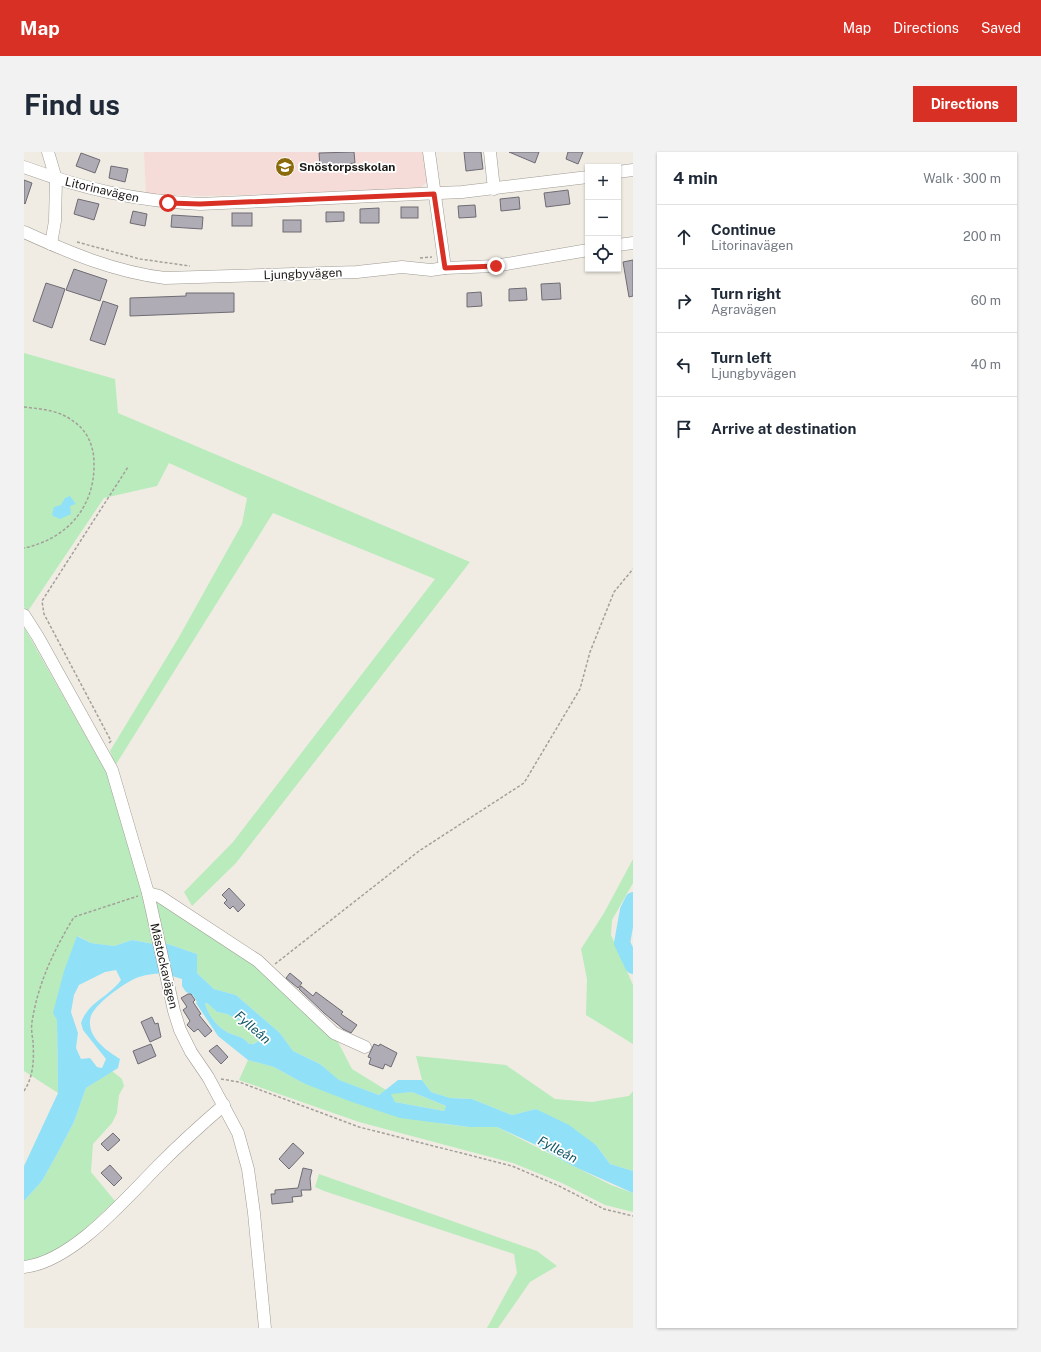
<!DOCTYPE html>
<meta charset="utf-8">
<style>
body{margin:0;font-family:"Public Sans",sans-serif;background:#f2f2f3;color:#1f2937}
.controls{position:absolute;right:12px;top:12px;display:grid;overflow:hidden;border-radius:0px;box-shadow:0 1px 3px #0004}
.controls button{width:36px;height:36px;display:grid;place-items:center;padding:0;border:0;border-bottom:1px solid #e0e1e3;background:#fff;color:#1f2937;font:20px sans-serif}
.stop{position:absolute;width:12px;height:12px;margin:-9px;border:3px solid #d93025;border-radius:50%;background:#fff}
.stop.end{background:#d93025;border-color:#fff;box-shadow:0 1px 4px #0008}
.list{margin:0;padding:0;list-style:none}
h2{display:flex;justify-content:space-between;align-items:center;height:52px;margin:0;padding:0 16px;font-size:17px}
h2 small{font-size:13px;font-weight:400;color:#747a83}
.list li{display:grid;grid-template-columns:26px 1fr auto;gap:12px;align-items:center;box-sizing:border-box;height:64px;padding:0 16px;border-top:1px solid #e0e1e3}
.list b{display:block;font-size:15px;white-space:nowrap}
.list p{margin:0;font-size:13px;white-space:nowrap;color:#747a83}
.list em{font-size:13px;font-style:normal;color:#747a83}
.icon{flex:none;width:22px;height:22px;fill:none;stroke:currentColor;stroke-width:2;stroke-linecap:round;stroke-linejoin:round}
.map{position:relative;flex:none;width:609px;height:1176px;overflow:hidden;border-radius:0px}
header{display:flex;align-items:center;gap:24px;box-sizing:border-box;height:56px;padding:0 20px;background:#d93025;color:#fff}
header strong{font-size:19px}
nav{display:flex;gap:22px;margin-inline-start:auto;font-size:14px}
.intro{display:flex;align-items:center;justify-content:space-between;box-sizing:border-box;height:96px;padding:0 24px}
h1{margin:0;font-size:28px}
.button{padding:10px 18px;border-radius:0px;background:#d93025;color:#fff;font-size:14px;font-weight:700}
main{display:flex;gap:24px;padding:0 24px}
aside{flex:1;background:#fff;border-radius:0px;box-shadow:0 1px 3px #0004}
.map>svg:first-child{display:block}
</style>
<header>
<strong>Map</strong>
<nav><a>Map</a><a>Directions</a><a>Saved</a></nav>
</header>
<div class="intro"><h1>Find us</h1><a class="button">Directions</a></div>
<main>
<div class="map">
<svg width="609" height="1176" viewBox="0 0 609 1176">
<rect width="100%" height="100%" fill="#f0ece3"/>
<path fill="#f6dcd8" d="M120 0H400L403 30 395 37 185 44 122 43Z"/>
<g fill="#baebbc">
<path d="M0 201 91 227 94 261 446 410 212 711 168 754 160 740 209 690 411 427 249 361 91 614 86 599 155 485 218 372 223 346 145 311 133 334 80 346 4 459 0 455Z"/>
<path d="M0 475 82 620 102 678 130 792 108 788 90 794 67 791 54 784 33 868 34 941 0 919Z"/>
<path d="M609 707V731L588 768 587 783 609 833V892L562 863 563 827 557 797 580 761Z"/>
<path d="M130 749 136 750 232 812 314 890 328 917 362 938 355 943 314 928 296 912 269 899 256 881 212 843 190 837 173 821V802L141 791Z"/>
<path d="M183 851 193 860 203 862 215 868 235 889 228 892H225C218 883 212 885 203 880 192 874 185 863 181 852Z"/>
<path d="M392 904 482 913 531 947 568 950 605 944 609 939V1019L586 1012 572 993 512 957 488 963 448 947 426 946 407 940 398 928Z"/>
<path d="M224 908 250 915 279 931 420 972 445 975H473L587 1033 609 1041V1060L581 1053 538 1031 489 1011 335 970 215 928Z"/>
<path d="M88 919 98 927 100 934 95 943 93 961 88 971 69 992 67 1020 91 1049 48 1089 33 1100 0 1111V1049L18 1029 32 1004 50 970 62 936Z"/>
<path d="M388 940 422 954 420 959 371 950 366 941Z"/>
<path d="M295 1022 513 1099 533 1114 506 1130 474 1176H463L493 1121 490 1102 300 1039 291 1035Z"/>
</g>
<g fill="#90e1f8" fill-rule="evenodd">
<path d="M46 344 52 352 46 354 47 362 36 367 29 364 28 362 30 355 37 353 41 346Z"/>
<path d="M53 784 67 791 90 794 108 788 130 792 141 791 173 802V821L190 837 212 843 256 881 269 899 296 912 315 928 355 943 374 928H398L407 940 426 946 448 947 488 963 512 957 545 973 572 993 586 1012 609 1019V1041L549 1014 512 993 473 975H445L376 966 325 949 279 931 250 915 224 908 194 884 172 851 173 850 169 843 162 840 158 834V827C151 825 144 822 137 822 130 821 116 824 110 827 98 833 67 854 66 868 64 886 83 899 96 907L94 916 62 936 50 970 32 1004 18 1029 0 1049V1014L34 941 33 868 29 861 40 819ZM92 818 97 828C85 845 64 850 57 871L59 878 82 907 78 916 73 915 66 906 57 907 52 896 54 881 47 860 50 843 55 833 81 820ZM183 851 193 860 203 862 215 868 235 889 229 892H225C218 883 212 885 203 880 192 874 185 863 181 852ZM388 940 422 954 420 959 371 950 367 942Z"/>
</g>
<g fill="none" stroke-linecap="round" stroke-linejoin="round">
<path stroke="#90e1f8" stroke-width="16" d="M609 748 604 758 598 791 609 814"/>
</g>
<g fill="#afacb5" stroke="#6e6b73">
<path d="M330 0 331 11 296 15 295 1Z"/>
<path d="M440 0H457L459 17 442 19Z"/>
<path d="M485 0H515L511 11Z"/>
<path d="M544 0H559L554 12 542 7Z"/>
<path d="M57 1 76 8 71 21 52 14Z"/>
<path d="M87 14 104 17 101 30 85 26Z"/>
<path d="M0 28 8 31 1 52 0 51Z"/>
<path d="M544 38 546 52 522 55 520 41Z"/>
<path d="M495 45 496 57 477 59 476 47Z"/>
<path d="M54 47 75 52 70 68 50 62Z"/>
<path d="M451 53 452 65 435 66 434 54Z"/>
<rect x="377" y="55" width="17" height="11"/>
<path d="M355 56V71H336V57Z"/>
<path d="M109 59 123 62 121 74 106 71Z"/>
<path d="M302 60H320V69L302 70Z"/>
<rect x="208" y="61" width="20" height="13"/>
<path d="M148 63 179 65 178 77 147 75Z"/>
<rect x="259" y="68" width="18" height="12"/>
<path d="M609 108V144L605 145 599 110Z"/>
<path d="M50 117 83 128 76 149 42 138Z"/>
<path d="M22 131 41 137 28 176 9 169Z"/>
<path d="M536 131 537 147 518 148 517 132Z"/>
<path d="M502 136 503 148 485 149V137Z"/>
<path d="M457 140 458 154 443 155V141Z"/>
<path d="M162 141H210V160L106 164V146L162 144Z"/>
<path d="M79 149 94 154 81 193 66 188Z"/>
<path d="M205 736 221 753 214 760 209 754 206 757 200 751 203 748 198 743Z"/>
<path d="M266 821 278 831 274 836 262 826Z"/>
<path d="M277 834 289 844 292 840 319 860 317 862 333 873 327 881 319 877 300 861 275 837Z"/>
<path d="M164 842H167L171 848 169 850 177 862 175 863 188 879 181 885 174 877 170 880 163 873 166 869 159 858 163 855 157 846Z"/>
<path d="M128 865 131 872 134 871 137 885 126 890 117 870Z"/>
<path d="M127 892 132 904 114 912 109 899Z"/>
<path d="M350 892 355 894 356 892 373 901 367 915 361 912 359 917 345 912 347 906 344 905Z"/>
<path d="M193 893 204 905 197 912 185 899Z"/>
<path d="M89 981 96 988 84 999 77 992Z"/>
<path d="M269 991 280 1001 265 1017 255 1007Z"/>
<path d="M86 1013 98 1026 90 1034 77 1021Z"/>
<path d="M279 1016 288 1018 286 1026 287 1038H277L278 1044 268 1045 269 1050 248 1052 247 1042H251V1038L274 1036Z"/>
</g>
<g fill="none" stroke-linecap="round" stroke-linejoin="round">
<g stroke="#9f9b93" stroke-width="13">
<g id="minor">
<path d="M24 0 32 27 31 69 27 92"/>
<path d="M405 0 421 116"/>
<path d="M466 0 470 37"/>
<path d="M0 15C60 37 112 49 176 52L438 40 564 25"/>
<path d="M594 20 609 18"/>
<path d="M0 80C46 101 91 120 141 126L333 120 378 115 407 118 421 116 471 114 564 98"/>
<path d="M594 93 609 91"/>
<path d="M0 463 14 485 88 618 124 741 150 859 156 878 167 900 184 925 214 981 224 1017 230 1061 241 1176"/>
<path d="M124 741 135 744 234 809 310 881 341 895"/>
<path d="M0 1115C49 1110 103 1045 137 1011 157 991 178 972 200 953"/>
</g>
</g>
<g stroke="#a39f99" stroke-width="1.5" stroke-dasharray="3 2" stroke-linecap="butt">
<path d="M53 90 116 107 166 114"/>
<path d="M396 106 408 105"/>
<path d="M0 255C17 257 35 258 49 269 63 278 70 294 70 311 71 355 43 387 0 396"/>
<path d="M85 591 87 589 20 462 18 449 104 315"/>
<path d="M251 812 395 699 500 631 556 537 566 500 590 440 609 417"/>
<path d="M197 927 215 930 335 975 488 1014 535 1034 580 1057 609 1064"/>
<path d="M0 939C10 924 10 906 9 889 8 883 7 876 8 870 14 831 30 798 50 765L114 744"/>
</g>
<use href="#minor" stroke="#fff" stroke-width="12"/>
</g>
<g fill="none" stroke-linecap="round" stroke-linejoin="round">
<path stroke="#d93025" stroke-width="5" d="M144 51 176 52 410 42 421 116 472 114"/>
</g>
<defs>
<g id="school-disc" transform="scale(1)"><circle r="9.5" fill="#8a6a0a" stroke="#fff"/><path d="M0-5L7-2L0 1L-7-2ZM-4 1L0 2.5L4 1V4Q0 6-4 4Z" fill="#fff"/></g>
</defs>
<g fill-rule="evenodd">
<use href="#school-disc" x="261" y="15"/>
</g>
<g text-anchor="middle" stroke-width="3.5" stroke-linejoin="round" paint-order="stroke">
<g font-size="12" font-weight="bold" fill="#1c1a17" stroke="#fff" text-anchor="start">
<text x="275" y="19">Snöstorpsskolan</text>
</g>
<g font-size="12" fill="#1c1a17" stroke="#fff">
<text transform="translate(78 38) rotate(13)" y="4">Litorinavägen</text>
<text transform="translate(279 122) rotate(-2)" y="4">Ljungbyvägen</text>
<text transform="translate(140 814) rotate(77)" y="4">Mästockavägen</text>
</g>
<g font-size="13" font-style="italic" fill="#115666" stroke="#fff">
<text transform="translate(229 875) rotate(41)" y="5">Fylleån</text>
<text transform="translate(534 997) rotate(28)" y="5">Fylleån</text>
</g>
</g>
</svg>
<div class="controls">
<button>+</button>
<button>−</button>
<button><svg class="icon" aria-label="locate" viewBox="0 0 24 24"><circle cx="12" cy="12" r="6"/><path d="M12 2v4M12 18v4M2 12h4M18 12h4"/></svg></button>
</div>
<div class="stop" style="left:144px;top:51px"></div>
<div class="stop end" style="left:472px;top:114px"></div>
</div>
<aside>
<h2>4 min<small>Walk · 300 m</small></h2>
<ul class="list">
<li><svg class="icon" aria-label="ahead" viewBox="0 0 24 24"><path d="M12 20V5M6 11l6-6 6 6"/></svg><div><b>Continue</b><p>Litorinavägen</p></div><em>200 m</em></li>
<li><svg class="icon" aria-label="right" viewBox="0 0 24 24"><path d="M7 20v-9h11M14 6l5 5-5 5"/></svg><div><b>Turn right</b><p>Agravägen</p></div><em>60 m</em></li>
<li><svg class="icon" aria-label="left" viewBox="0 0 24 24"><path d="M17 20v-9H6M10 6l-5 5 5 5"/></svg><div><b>Turn left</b><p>Ljungbyvägen</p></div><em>40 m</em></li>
<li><svg class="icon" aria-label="arrive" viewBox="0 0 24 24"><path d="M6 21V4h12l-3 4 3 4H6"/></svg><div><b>Arrive at destination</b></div></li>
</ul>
</aside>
</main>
